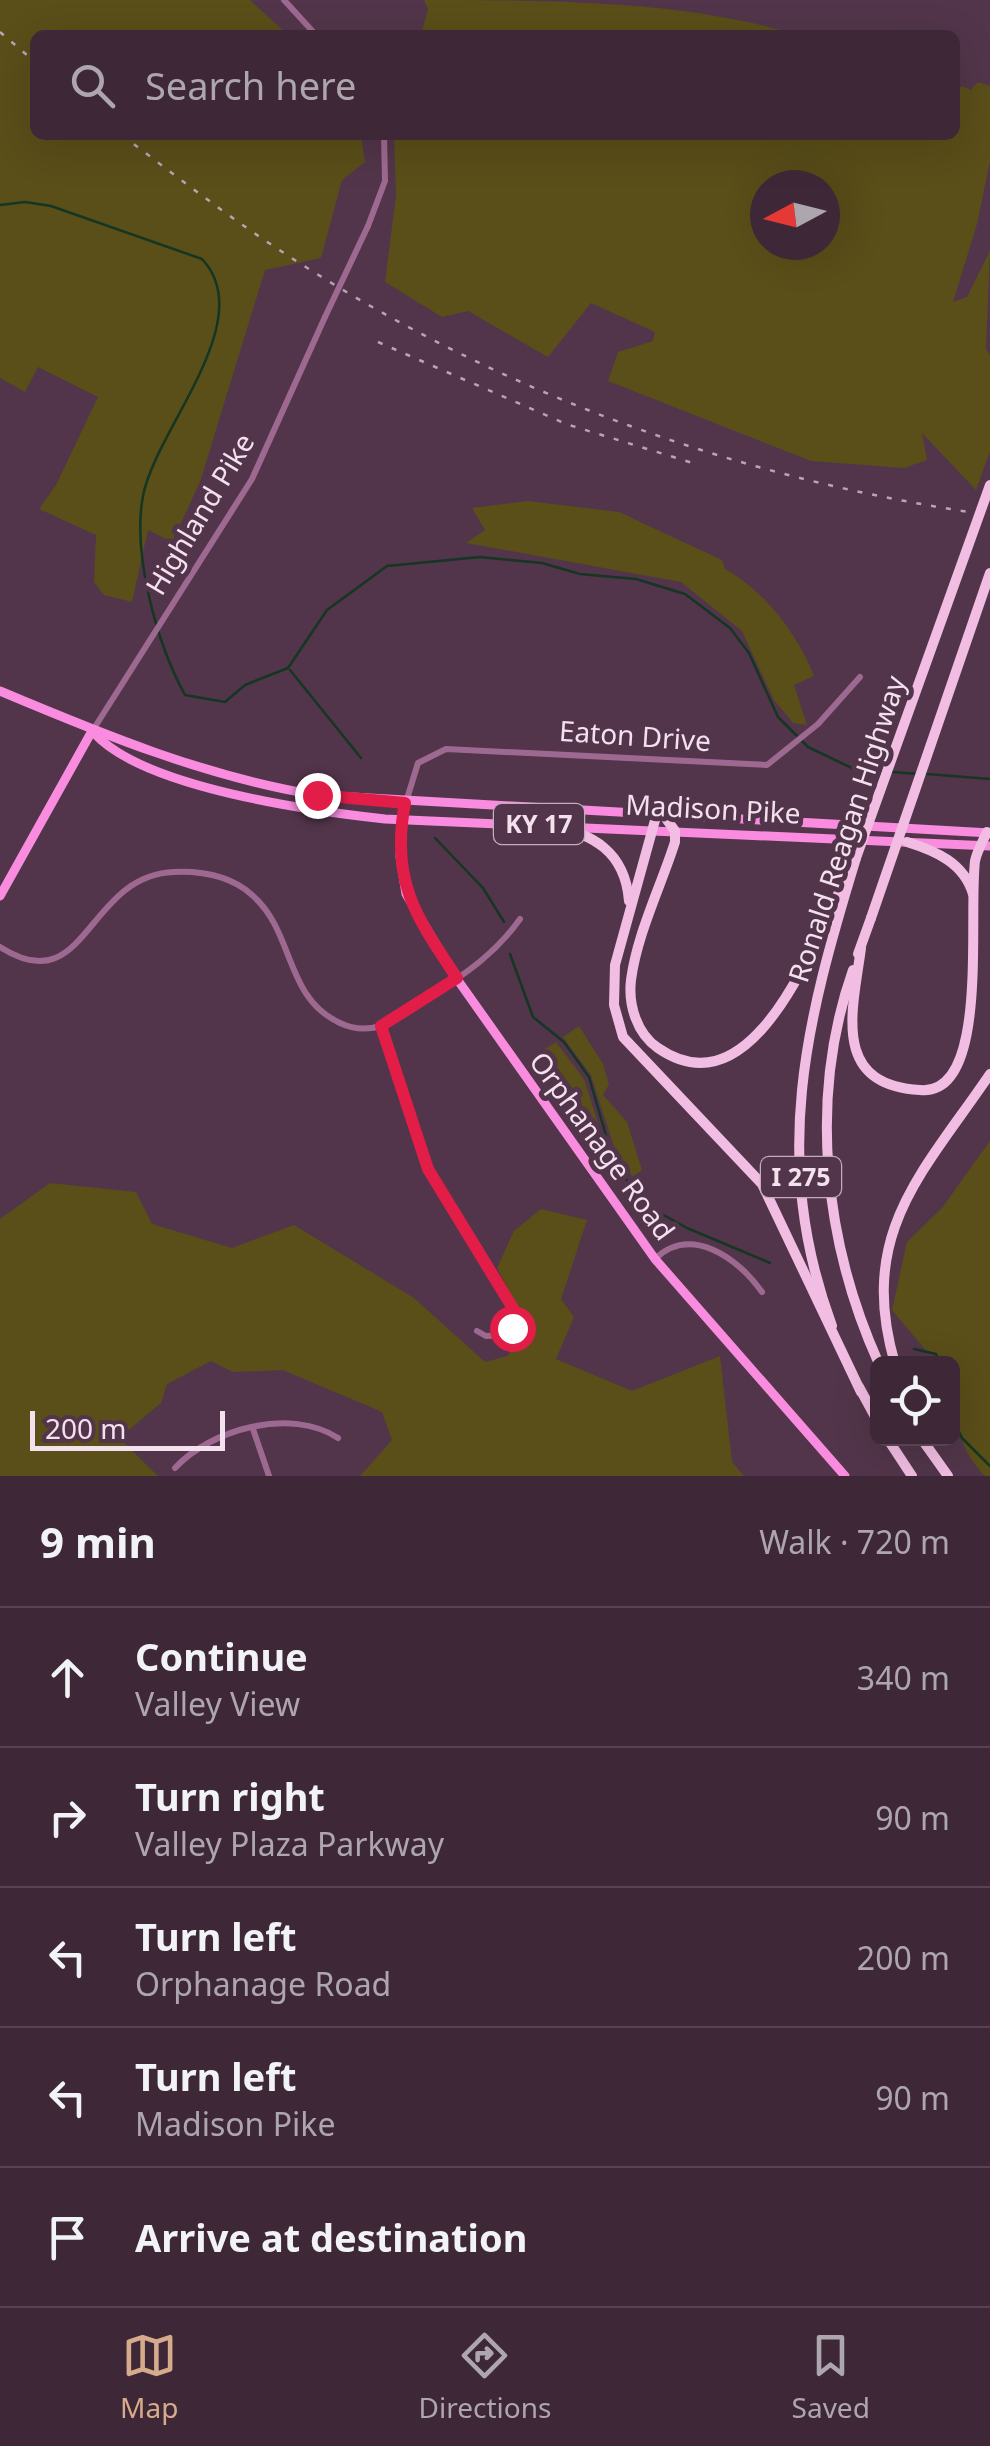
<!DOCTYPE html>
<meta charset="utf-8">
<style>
body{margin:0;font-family:"Noto Sans",sans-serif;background:#453040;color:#f1f3f6}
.controls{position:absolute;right:30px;bottom:30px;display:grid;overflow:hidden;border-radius:15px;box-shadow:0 10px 40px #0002}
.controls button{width:90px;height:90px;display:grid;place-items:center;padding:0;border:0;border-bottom:2px solid #574453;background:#3e2838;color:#f1f3f6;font:50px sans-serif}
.compass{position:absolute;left:750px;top:170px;width:90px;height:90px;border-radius:50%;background:#3e2838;box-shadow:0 10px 40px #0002;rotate:263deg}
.scale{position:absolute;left:30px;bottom:25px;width:195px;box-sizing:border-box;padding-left:10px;border:5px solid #f4e1ee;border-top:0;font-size:28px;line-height:35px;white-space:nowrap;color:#f4e1ee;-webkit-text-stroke:8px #52354a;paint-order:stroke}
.stop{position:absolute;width:30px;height:30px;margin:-22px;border:8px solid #e11d48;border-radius:50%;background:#fff}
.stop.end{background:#e11d48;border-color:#fff;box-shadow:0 2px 10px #0008}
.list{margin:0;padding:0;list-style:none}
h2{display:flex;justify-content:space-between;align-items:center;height:130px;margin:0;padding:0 40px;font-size:42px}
h2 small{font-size:32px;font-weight:400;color:#ada6ae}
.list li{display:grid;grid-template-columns:65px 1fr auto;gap:30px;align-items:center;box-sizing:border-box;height:140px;padding:0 40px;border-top:2px solid #574453}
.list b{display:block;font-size:38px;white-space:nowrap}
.list p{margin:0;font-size:32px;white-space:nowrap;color:#ada6ae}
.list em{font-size:32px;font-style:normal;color:#ada6ae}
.icon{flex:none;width:55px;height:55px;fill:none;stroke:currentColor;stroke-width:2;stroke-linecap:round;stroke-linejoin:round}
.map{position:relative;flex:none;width:990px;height:1476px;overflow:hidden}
.search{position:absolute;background:#3e2838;box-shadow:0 10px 40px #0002;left:30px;right:30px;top:30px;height:110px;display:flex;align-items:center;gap:25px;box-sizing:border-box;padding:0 35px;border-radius:15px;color:#ada6ae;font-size:38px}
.sheet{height:830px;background:#3e2838}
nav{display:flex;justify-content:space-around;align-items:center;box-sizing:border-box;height:140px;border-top:2px solid #574453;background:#3e2838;font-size:28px;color:#ada6ae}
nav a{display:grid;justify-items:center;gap:5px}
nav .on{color:#d6ab8b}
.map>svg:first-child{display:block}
</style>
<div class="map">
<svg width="990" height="1476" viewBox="0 0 990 1476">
<rect width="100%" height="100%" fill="#52354a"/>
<g fill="#5a4e19" fill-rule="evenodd">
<path d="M0 0H250L288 35H35V135H361L365 162 342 180 321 258 265 270 200 482 172 542 148 530 132 602 104 595 94 582 96 535 39 509 56 485 98 397 38 367 25 392 0 378Z"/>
<path d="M424 0C546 0 685 0 798 35H421L428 9Z"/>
<path d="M978 82 990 86V161L977 224 953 302 967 297 990 251 986 349 990 355V451L976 490 922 433 927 460 904 468 811 461 608 381 618 352 653 341 655 332 591 303 548 357 468 311 442 317 385 282 396 195 394 135H955V92L962 86 971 90ZM765 185H825V245H765Z"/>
<path d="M528 501 619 512 722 560 725 569C765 591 798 635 814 676L794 685 807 725 793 723 774 700 742 631 681 582 466 543 485 530 472 508Z"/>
<path d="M579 1026 603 1064 609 1084 603 1095 627 1122 642 1170 633 1177 616 1153 591 1075 563 1037Z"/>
<path d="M556 1042 584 1079 611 1164 608 1170 559 1096 545 1049Z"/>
<path d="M990 1141V1476H985C954 1444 952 1406 952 1364L941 1363 936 1354 927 1352 892 1310 907 1242 942 1208Z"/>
<path d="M50 1183 136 1192 152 1224 232 1248 294 1225 414 1298 485 1362 508 1356 522 1327 521 1314 497 1268 514 1231 541 1209 587 1220 561 1299 574 1317 556 1359 632 1391 720 1356 732 1462 744 1476H360L392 1440 382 1412 283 1370 233 1372 211 1361 167 1384 161 1403 119 1438 158 1476H0V1219Z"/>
</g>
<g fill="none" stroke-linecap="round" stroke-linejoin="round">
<g stroke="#143623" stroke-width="2.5">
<path d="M0 205 25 202 51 206 202 259C260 320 155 430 143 496 132 554 157 644 185 695L225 702 245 685 288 668 327 610 387 566 480 557 542 563 580 574 636 579 685 594 730 628 749 653 778 717 808 747 856 770 884 772"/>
<path d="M290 670 361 758"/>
<path d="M892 772 919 774"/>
<path d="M927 774 990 779"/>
<path d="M435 838 483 888 504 922"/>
<path d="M510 954 533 1017 564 1042 589 1077 612 1156 640 1202 687 1228 770 1263"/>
<path d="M914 1349 936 1354 941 1364"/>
<path d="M952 1417 962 1438 990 1466"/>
</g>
<g stroke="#9e6990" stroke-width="6">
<path d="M284 0 316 35"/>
<path d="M368 226 385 181 384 135"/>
<path d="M93 730 252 479 325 317"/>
<path d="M406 802 418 763 446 749 767 765 818 724 860 677"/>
<path d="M0 947C87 1003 86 875 174 872 201 871 231 876 252 895 295 932 284 997 340 1023 371 1038 398 1020 423 1002 461 976 493 957 520 919"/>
<path d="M381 1026 427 1169 514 1310 511 1328 504 1335 486 1336 477 1331"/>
<path d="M655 1259C691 1224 739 1259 762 1292"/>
<path d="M253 1429 269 1476"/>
<path d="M175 1468C211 1429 291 1407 338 1438"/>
</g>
<g stroke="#f98cdf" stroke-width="9">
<path d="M0 691C102 734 206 777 317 795L990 833"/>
<path d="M94 733C143 788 312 811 385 819L990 846"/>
<path d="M403 816 400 856 406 894 457 979 655 1259 845 1476"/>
<path d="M0 896 92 731"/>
</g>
<g stroke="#f1bde2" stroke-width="10">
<path d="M657 813 615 965 614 1005 623 1037 762 1184 861 1392"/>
<path d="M662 813 675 831V842C661 886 637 934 631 980 628 1005 637 1034 658 1048 752 1113 812 947 842 886"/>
<path d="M548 824C593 834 625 851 629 901"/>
<path d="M907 842C936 851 964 863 973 894"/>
<path d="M861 948C853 1009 830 1085 920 1090 990 1097 968 919 975 861 977 851 983 841 987 832"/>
<path d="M858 954 871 918"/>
<path d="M853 970C808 1098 824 1242 879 1364"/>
<path d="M832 1326C770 1157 806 1022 856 858"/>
<path d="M895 1364C857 1233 922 1174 990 1074"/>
<path d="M859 1387 878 1422"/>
<path d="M887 1438 912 1476"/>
<path d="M921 1438 948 1476"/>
</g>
<g stroke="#baa3b3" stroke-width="2.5" stroke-dasharray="5 10" stroke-linecap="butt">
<path d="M0 32 35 62"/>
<path d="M122 135C181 180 239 225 301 264 509 397 746 481 990 515"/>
<path d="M378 342 566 424 696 464"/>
</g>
<path stroke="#9e6990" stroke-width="6" d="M325 317 368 226"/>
<g stroke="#f1bde2" stroke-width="10">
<path d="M856 858 990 485"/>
<path d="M871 918 990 573"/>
</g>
</g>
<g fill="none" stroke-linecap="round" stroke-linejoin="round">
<path stroke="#e11d48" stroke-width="12" d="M317 795 405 803C390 880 416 917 457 978L381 1026 428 1169 514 1310 512 1328"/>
</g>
<g text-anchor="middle" stroke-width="10" stroke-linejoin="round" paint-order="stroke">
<g fill="#52354a" stroke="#c3adbd" stroke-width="2.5">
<rect x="494" y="804" width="90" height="40" rx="8"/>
<rect x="761" y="1157" width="80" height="40" rx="8"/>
</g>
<g font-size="25" font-weight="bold" fill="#f4e1ee">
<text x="539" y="833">KY 17</text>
<text x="801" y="1186">I 275</text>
</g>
<g font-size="28" fill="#f4e1ee" stroke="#52354a">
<text transform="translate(200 514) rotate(-59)" y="10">Highland Pike</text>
<text transform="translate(635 736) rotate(4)" y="10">Eaton Drive</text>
<text transform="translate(713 809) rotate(3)" y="10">Madison Pike</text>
<text transform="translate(847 829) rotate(-72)" y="10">Ronald Reagan Highway</text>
<text transform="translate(602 1146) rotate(54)" y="10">Orphanage Road</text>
</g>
</g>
</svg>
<div class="controls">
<button><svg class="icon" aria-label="locate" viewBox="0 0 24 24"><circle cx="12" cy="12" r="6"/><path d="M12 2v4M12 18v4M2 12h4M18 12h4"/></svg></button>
</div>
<svg class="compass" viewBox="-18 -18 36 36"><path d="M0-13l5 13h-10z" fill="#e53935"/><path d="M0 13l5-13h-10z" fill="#ada6ae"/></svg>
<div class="scale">200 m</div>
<div class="stop" style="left:512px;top:1328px"></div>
<div class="stop end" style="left:317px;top:795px"></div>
<div class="search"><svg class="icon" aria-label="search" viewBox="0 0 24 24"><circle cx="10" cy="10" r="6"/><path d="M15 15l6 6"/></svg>Search here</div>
</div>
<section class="sheet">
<h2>9 min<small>Walk · 720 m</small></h2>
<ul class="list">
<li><svg class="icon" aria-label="ahead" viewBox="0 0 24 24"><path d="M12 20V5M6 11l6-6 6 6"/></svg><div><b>Continue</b><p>Valley View</p></div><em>340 m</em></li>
<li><svg class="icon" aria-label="right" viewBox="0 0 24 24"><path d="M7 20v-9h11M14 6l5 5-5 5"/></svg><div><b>Turn right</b><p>Valley Plaza Parkway</p></div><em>90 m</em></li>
<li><svg class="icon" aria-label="left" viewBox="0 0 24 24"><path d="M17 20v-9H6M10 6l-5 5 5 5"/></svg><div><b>Turn left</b><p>Orphanage Road</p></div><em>200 m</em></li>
<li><svg class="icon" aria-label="left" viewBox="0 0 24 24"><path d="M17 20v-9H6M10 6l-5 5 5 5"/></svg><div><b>Turn left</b><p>Madison Pike</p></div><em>90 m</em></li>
<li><svg class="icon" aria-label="arrive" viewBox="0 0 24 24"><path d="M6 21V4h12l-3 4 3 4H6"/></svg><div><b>Arrive at destination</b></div></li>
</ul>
</section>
<nav>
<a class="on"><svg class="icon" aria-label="map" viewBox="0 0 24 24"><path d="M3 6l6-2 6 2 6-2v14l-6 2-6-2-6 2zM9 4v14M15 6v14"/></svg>Map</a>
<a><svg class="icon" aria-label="directions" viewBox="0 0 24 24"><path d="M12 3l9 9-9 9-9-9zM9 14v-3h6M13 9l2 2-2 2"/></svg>Directions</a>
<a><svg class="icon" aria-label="saved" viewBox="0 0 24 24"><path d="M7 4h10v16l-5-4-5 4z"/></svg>Saved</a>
</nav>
